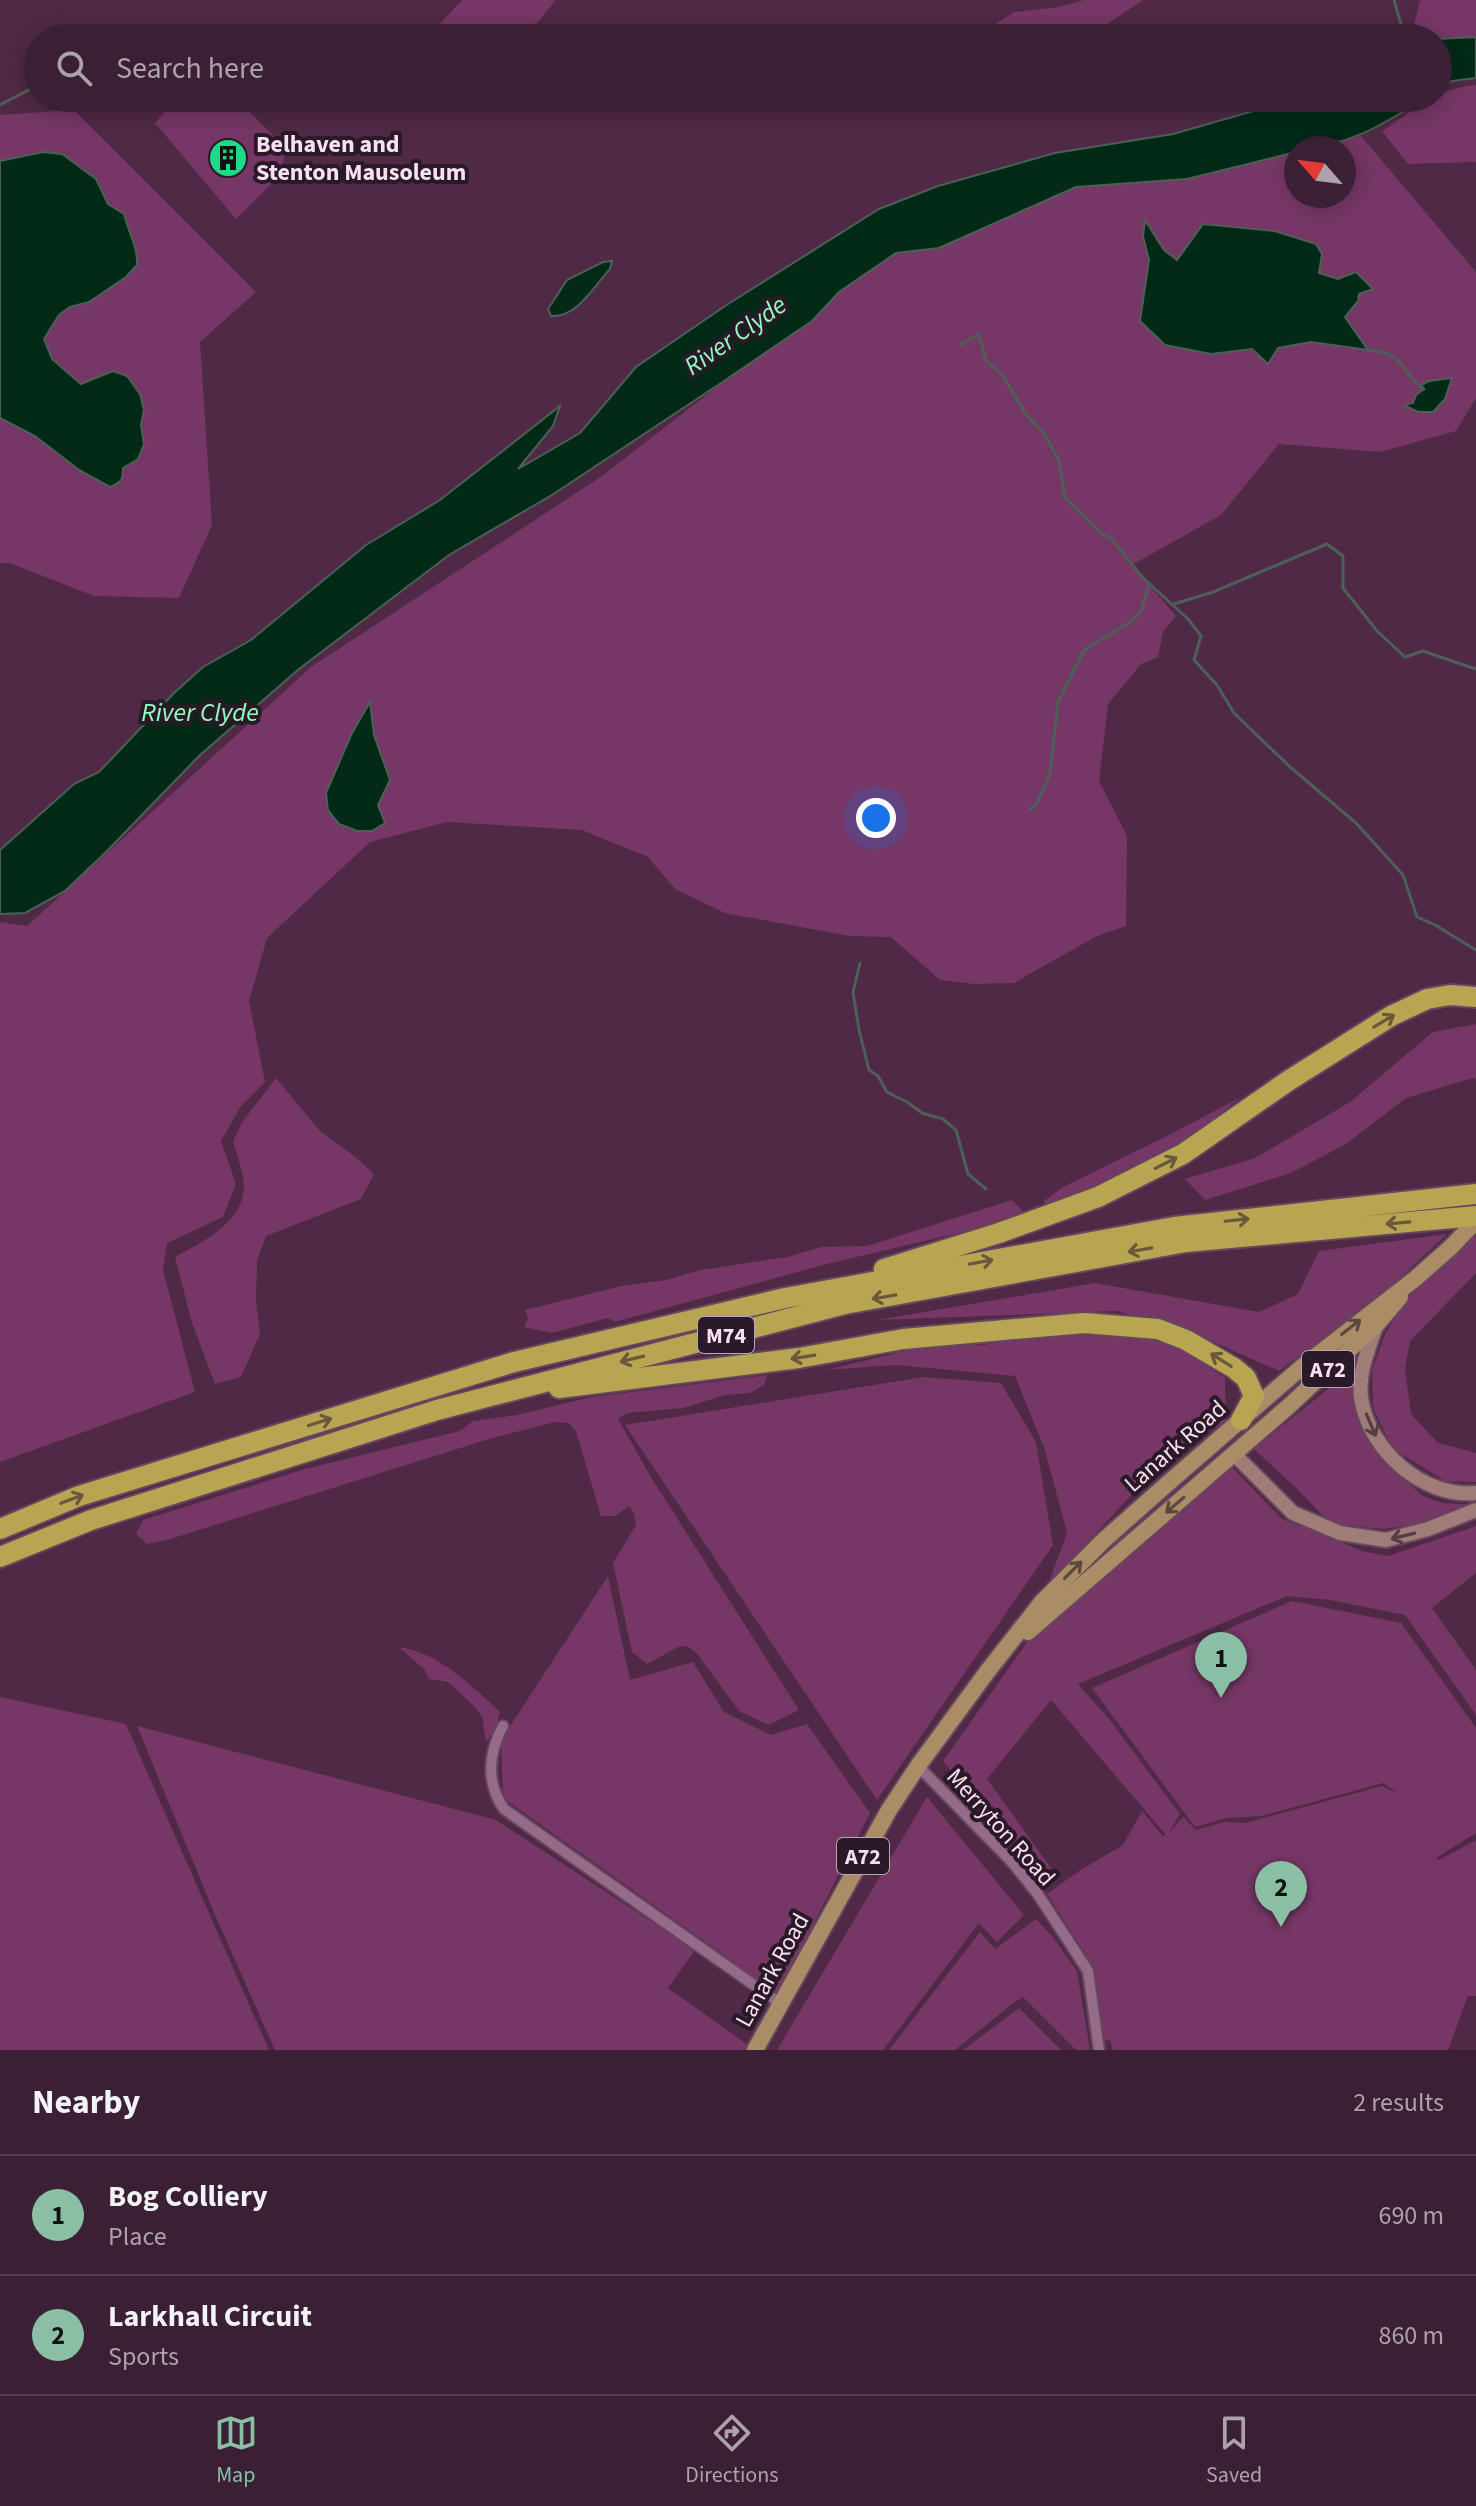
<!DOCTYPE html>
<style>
body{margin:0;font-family:"Source Sans 3",sans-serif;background:#42273c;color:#f1f3f6}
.compass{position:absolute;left:1284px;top:136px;width:72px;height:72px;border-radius:50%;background:#3b1f34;box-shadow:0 4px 20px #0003;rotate:298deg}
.you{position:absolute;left:876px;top:818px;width:28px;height:28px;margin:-20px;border:6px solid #fff;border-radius:50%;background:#1a73e8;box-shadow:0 0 0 12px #1a73e833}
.badge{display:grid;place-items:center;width:52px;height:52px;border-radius:50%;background:#8abfa5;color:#111;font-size:26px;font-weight:700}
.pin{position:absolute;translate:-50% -66px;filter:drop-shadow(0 2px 4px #0008)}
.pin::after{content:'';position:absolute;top:42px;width:28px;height:24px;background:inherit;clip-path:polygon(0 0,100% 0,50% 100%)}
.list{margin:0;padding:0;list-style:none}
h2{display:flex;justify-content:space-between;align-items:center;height:104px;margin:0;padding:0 32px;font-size:34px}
h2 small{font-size:26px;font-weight:400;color:#aca2ac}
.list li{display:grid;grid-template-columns:52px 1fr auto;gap:24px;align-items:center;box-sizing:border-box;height:120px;padding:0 32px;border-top:2px solid #543d4f}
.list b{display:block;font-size:30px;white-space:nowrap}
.list p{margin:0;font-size:26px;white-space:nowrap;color:#aca2ac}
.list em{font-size:26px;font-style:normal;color:#aca2ac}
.icon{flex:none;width:44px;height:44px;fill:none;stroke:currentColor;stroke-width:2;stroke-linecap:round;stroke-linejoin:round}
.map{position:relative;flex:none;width:1476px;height:2050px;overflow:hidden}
.search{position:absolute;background:#3b1f34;box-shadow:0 4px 20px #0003;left:24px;right:24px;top:24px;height:88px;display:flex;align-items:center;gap:20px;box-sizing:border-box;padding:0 28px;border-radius:44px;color:#aca2ac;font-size:30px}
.sheet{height:344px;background:#3b1f34}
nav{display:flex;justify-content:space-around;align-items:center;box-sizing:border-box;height:112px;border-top:2px solid #543d4f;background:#3b1f34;font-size:22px;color:#aca2ac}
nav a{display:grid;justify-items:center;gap:4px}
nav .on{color:#8abfa5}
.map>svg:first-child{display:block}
</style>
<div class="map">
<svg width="1476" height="2050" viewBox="0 0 1476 2050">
<rect width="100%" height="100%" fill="#4f2945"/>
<g fill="#763766">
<path d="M462 0H556L539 21 514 38H435L430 34Z"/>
<path d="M1084 0H1143L1087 38H974L1014 12 1059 7Z"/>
<path d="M1420 0H1476V38L1438 40V38H1411Z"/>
<path d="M1476 85V162L1408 164 1382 131C1412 111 1440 87 1476 85Z"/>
<path d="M177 98H235L285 147 282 173 236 219 155 123Z"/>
<path d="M74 110 256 292 200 342 212 525 179 598 94 596 10 563H0V115Z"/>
<path d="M1361 136 1476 272V398L1456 431 1380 452 1279 444 1221 515 1132 565 1176 616 1163 632 1158 657 1141 664 1108 704 1099 781 1127 836 1126 926 1095 937 1014 983 974 984 940 980 891 937 849 936 725 913 675 889 648 857 582 830 447 822 370 842 267 938 249 1001 265 1082 241 1106 221 1141 236 1184 223 1217 167 1243 163 1270 195 1392 0 1462V922L27 926 311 667 602 476 839 292 896 253 1076 187 1197 177 1296 152V196H1344V148H1311Z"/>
<path d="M1476 1024V1080L1473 1078 1406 1098 1346 1144 1291 1173 1205 1200 1185 1179 1255 1158 1350 1102 1433 1032Z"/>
<path d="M276 1078 320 1131 353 1155 374 1174 361 1199 266 1236 257 1261 256 1301 260 1334 241 1377 215 1384 192 1323 175 1257C200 1243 235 1227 243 1196 247 1180 237 1157 233 1141L243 1121Z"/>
<path d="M1241 1097C1183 1146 1117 1180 1046 1208L1044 1201 1063 1187 1171 1134Z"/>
<path d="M1012 1200 1024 1212 967 1231 827 1264 615 1322 608 1318 551 1333 524 1327 528 1319 525 1310 621 1286 666 1280 700 1270 788 1257 821 1247 867 1246Z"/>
<path d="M1447 1234 1386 1291 1279 1371 1191 1332 1117 1311 877 1320 1095 1283 1259 1312 1298 1294 1319 1251Z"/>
<path d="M1476 1234V1273L1410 1341 1405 1369 1411 1414 1438 1443 1476 1453V1482L1445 1481 1392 1448 1373 1408 1372 1370 1385 1334 1411 1293 1470 1235Z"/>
<path d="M1109 1333 1168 1339 1225 1378 1226 1423 1204 1434 1180 1458 1144 1481 1036 1599 1048 1585 1067 1533 1044 1447 1015 1376 896 1365 826 1370 925 1346 983 1345 1051 1334Z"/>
<path d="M1368 1339 1357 1395 1380 1453 1421 1495 1442 1503 1476 1505 1412 1525 1382 1529 1330 1523 1294 1486 1254 1449 1330 1387Z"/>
<path d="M767 1375 764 1385 750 1393 725 1395 683 1408 627 1413 618 1419 651 1477 799 1710 769 1725 739 1711 698 1655 689 1647 680 1646 647 1664 632 1652 613 1563 636 1525 634 1513 629 1506 615 1516H601L576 1431 569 1423 555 1422 489 1439 167 1540 147 1544 136 1534 143 1520 305 1469 460 1431 473 1421 517 1415 591 1397Z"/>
<path d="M923 1377 1001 1383 1036 1442 1053 1545 877 1800 625 1425Z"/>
<path d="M1231 1466 1282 1519 1321 1533 1362 1551 1388 1556 1476 1526V1573L1432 1608 1476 1670V1715L1405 1615 1330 1600 1287 1596 1078 1684 1109 1719 1180 1814 1168 1834 1183 1817 1196 1830 1224 1822 1245 1823 1382 1786 1399 1794 1383 1783 1262 1816 1227 1818 1195 1827 1092 1688 1292 1601 1401 1623 1476 1728V1833L1436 1858 1439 1860 1476 1840V1996H1468L1448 2050H1113L1110 2040 1103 2041 1093 1966 1047 1894 1079 1871 1123 1845 1142 1811 1163 1836 1166 1835 1051 1700 987 1779 1051 1868 1034 1880 943 1761 1047 1614Z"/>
<path d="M608 1576 630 1680 693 1662 724 1712 771 1735 807 1724 870 1813 777 1996 727 1957 503 1798 501 1740Z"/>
<path d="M399 1647C438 1652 472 1686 500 1712L496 1729 486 1742 482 1717 475 1707 448 1682 429 1679 425 1670Z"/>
<path d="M0 1697 126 1724 269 2050H0Z"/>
<path d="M137 1726 496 1820 695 1950 668 1988 748 2045 745 2050H275L216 1917Z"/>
<path d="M927 1797 1024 1915 997 1942 979 1923 883 2050H777Z"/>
<path d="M1036 1919 1052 1936 1077 1971 1090 2050H1076L1023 1997 1012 2004 955 2050H889L980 1932 995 1949Z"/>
<path d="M1019 2008 1061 2050H963Z"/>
</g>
<g fill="#032917" stroke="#4d6058" stroke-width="2">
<path d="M1476 37V78L1452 81 1438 90V39Z"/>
<path d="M1332 98H1425C1384 124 1347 148 1296 148V152L1187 179 1076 187 939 248 896 253 839 292 812 321 721 383 552 495 449 555 299 669 199 756 108 850 65 891 25 913 0 914V850L74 784 99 772 174 693 203 667 251 640 366 545 440 500 560 406 553 426 518 469 580 433 636 367 728 304 879 209 938 186 1055 153 1173 134 1264 108Z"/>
<path d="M43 152 62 154 96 179 108 204 124 214C128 231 138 247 137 265L126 277 89 302 70 307 59 315 44 339 52 359 81 384 113 371 127 376 140 394 144 410 141 425 144 444 138 459 123 468C123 480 122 482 110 487L79 470 35 436 0 418V161Z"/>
<path d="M1145 220 1164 250 1177 260 1203 224 1275 231 1316 244 1322 254 1319 273 1338 279 1356 272 1373 289 1359 294 1358 301 1345 317 1368 350 1311 342 1278 348 1268 364 1252 349 1211 354 1165 345 1140 321 1149 260 1143 236Z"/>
<path d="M612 261 610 269C594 286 577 318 551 316L548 309 567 280 603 262Z"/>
<path d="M1452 378 1445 399 1433 412H1418L1404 405 1413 403 1416 395 1424 389 1421 385 1429 381Z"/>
<path d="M370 702 374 735 390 780 378 805 385 823 372 831H357L339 824 328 810 326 793 352 733Z"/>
</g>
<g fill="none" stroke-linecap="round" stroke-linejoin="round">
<g stroke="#4d6058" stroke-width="3">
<path d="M1394 0 1405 38"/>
<path d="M0 105 38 85"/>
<path d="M960 345 979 334 986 361 1003 376 1025 413 1044 434 1059 460 1065 498 1102 534 1111 538 1142 577 1188 619 1201 636 1194 660 1217 685 1234 713 1289 766 1356 823 1403 875 1417 917 1435 925 1476 950"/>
<path d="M1368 350C1407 353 1400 373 1424 389"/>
<path d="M1174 604 1213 592 1327 544 1343 556V588L1377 631 1405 657 1423 651 1476 669"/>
<path d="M1030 809 1037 803 1050 773 1058 702 1084 650 1132 621 1141 611 1149 585"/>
<path d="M860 963 853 992 859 1030 869 1070 878 1076 887 1092 907 1102 922 1113 943 1119 956 1130 968 1174 986 1189"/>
</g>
<g stroke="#66465e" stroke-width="14">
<g id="street">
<path d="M503 1726C488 1754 486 1783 504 1809L781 2004"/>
<path d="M918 1766 1012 1862 1037 1893 1088 1971 1099 2050"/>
</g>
</g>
<g stroke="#66465e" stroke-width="18">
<g id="secondary">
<path d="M1377 1324C1369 1347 1358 1373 1361 1397 1368 1450 1423 1498 1476 1493"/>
<path d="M1235 1455 1293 1513 1340 1533 1386 1540 1428 1529 1476 1510"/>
</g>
</g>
<g stroke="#66465e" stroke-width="20">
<g id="primary">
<path d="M1028 1632 1289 1406 1377 1324 1400 1297"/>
<path d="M755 2050 889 1810 918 1766 987 1672 1042 1602 1104 1540 1166 1485 1303 1366 1416 1278 1451 1247 1476 1221"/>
</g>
</g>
<g stroke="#66465e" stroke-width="24">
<g id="highway">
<path d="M884 1269 999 1233 1098 1197 1183 1154 1288 1081 1391 1016 1427 999 1450 995 1476 997"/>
<path d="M559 1388 799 1358 903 1339 1084 1323 1158 1329 1186 1340 1234 1368 1246 1378 1254 1396 1241 1420"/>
<path d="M0 1529 79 1496 514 1362 785 1298 1174 1227 1476 1194"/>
<path d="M0 1557 91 1520 437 1410 845 1304 1186 1242 1476 1216"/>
</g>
</g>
<use href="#street" stroke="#966a89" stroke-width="10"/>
<use href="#secondary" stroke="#a07c78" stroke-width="14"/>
<use href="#primary" stroke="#aa8d67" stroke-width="16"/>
<use href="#highway" stroke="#b7a551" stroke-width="20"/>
</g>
<defs><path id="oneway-shaft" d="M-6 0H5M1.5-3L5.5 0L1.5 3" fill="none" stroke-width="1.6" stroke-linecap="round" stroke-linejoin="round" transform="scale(2)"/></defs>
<g stroke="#695839">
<use href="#oneway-shaft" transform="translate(1384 1021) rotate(-31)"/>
<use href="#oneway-shaft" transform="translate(1166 1163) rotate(-27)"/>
<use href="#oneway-shaft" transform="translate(1237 1220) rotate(-6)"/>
<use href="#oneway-shaft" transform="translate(1398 1223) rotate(175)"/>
<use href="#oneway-shaft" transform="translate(1140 1250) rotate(170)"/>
<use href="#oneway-shaft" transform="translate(981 1262) rotate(-10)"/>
<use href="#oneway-shaft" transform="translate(884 1297) rotate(170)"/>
<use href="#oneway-shaft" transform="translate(803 1357) rotate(171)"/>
<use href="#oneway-shaft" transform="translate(632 1359) rotate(166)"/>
<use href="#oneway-shaft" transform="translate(1221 1360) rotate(-148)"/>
<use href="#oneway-shaft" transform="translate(320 1422) rotate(-17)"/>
<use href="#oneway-shaft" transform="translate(72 1499) rotate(-21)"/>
</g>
<g stroke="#5d4740">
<use href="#oneway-shaft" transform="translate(1351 1327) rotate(-38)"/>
<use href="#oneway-shaft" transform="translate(1175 1505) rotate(139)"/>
<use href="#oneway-shaft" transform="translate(1073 1570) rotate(-45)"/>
</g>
<g stroke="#533c43">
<use href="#oneway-shaft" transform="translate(1371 1425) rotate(67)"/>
<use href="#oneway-shaft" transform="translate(1403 1536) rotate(166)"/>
</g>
<defs>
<g id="building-disc" transform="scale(2)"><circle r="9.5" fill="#1dd988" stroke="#2a1926"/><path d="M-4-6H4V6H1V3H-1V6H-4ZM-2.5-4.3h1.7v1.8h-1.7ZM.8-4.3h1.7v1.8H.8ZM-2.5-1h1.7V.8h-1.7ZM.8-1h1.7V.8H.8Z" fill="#111"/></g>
</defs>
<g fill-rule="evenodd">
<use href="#building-disc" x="228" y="158"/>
</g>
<g text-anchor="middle" stroke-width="8" stroke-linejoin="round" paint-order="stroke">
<g fill="#2a1926" stroke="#bba4b4" stroke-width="2">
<rect x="698" y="1317" width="56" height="36" rx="6"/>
<rect x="1302" y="1351" width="52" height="36" rx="6"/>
<rect x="837" y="1838" width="52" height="36" rx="6"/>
</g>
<g font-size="22" font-weight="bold" fill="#f9e0f1">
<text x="726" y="1343">M74</text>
<text x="1328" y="1377">A72</text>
<text x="863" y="1864">A72</text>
</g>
<g font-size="24" font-weight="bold" fill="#f9e0f1" stroke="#2a1926" text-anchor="start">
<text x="256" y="152">Belhaven and<tspan x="256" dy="28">Stenton Mausoleum</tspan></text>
</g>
<g font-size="24" fill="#f9e0f1" stroke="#2a1926">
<text transform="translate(1175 1446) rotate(-41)" y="8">Lanark Road</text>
<text transform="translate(1001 1827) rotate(48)" y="8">Merryton Road</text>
<text transform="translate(772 1970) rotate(-61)" y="8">Lanark Road</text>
</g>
<g font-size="26" font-style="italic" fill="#91ffc0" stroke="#2a1926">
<text transform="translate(735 335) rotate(-35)" y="9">River Clyde</text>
<text x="200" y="721">River Clyde</text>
</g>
</g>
</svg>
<svg class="compass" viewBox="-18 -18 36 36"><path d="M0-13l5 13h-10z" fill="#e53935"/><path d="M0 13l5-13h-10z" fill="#aca2ac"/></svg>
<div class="you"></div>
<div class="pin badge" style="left:1221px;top:1698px">1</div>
<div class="pin badge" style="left:1281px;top:1927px">2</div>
<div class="search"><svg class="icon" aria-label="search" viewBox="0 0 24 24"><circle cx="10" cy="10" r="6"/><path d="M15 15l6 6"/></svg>Search here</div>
</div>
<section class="sheet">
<h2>Nearby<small>2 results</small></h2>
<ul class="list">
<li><span class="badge">1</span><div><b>Bog Colliery</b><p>Place</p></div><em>690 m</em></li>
<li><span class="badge">2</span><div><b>Larkhall Circuit</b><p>Sports</p></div><em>860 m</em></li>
</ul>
</section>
<nav>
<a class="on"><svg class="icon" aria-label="map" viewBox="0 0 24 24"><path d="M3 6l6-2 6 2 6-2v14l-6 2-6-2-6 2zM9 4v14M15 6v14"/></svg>Map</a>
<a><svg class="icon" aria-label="directions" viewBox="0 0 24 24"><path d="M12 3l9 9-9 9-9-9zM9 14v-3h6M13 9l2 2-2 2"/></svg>Directions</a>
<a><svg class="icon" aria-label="saved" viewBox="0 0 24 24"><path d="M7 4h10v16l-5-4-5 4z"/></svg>Saved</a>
</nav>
